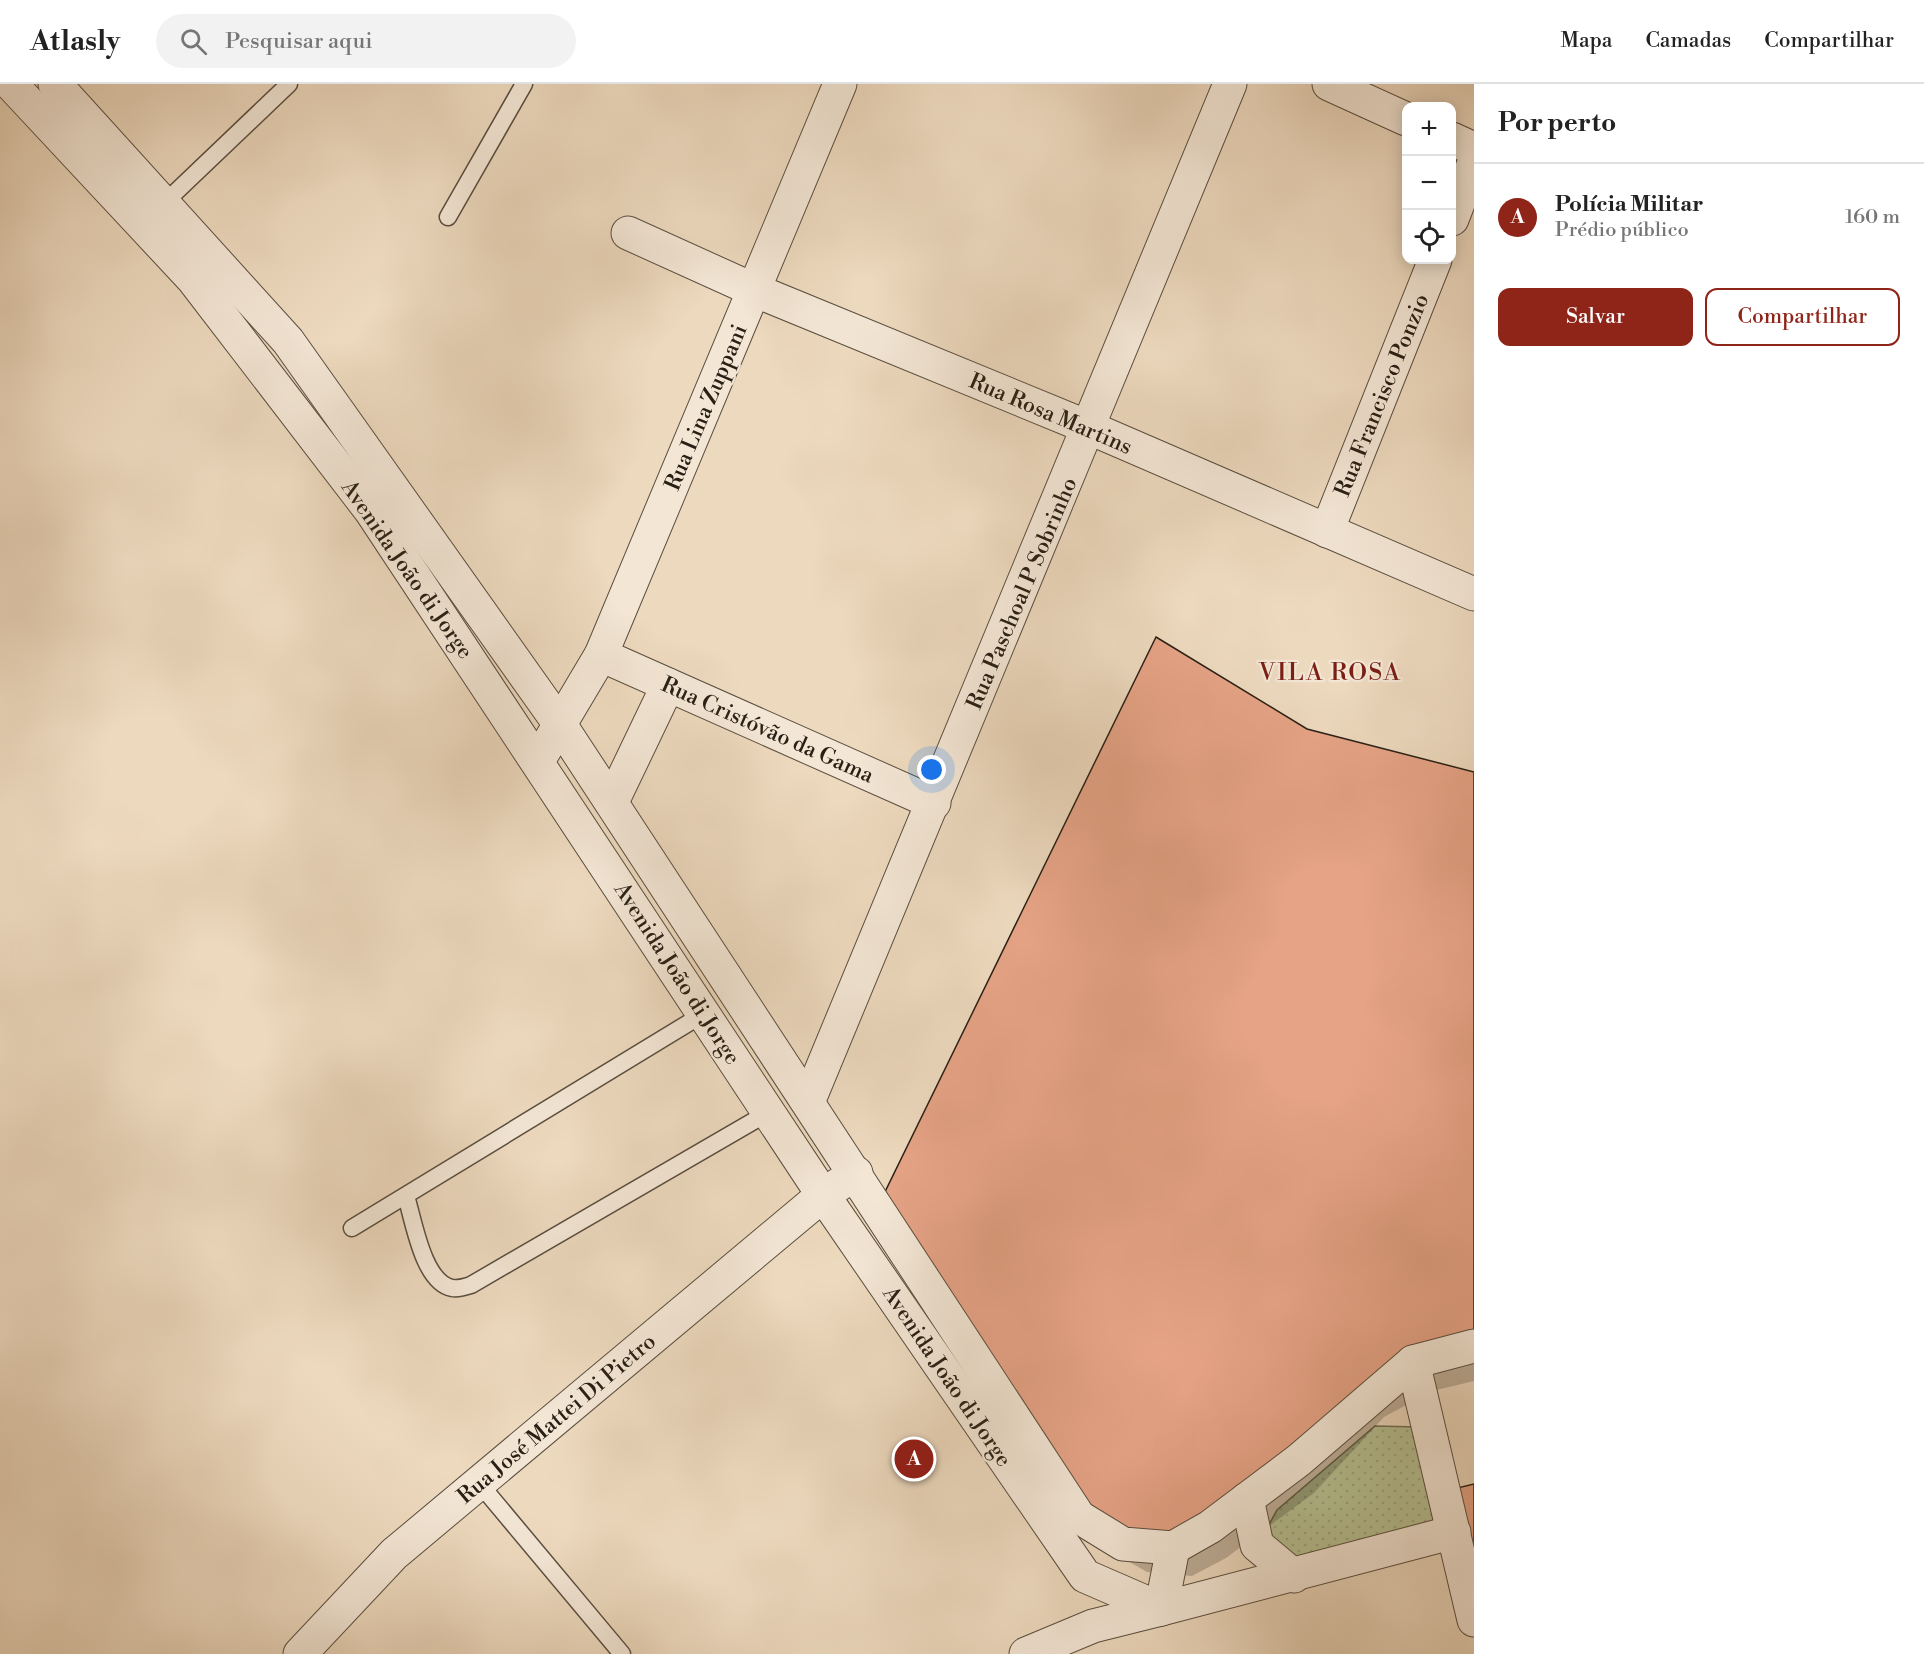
<!DOCTYPE html>
<html lang="pt">
<meta charset="utf-8">
<style>
body{margin:0;font-family:"Libre Bodoni",serif;background:#f2f2f2;color:#222}
.controls{position:absolute;right:18px;top:18px;display:grid;overflow:hidden;border-radius:12px;box-shadow:0 3px 15px #0003}
.controls button{width:54px;height:54px;display:grid;place-items:center;padding:0;border:0;border-bottom:2px solid #e0e0e0;background:#fff;color:#222;font:30px sans-serif}
.you{position:absolute;left:932px;top:686px;width:21px;height:21px;margin:-15px;border:4px solid #fff;border-radius:50%;background:#1a73e8;box-shadow:0 0 0 9px #1a73e833}
.badge{display:grid;place-items:center;width:39px;height:39px;border-radius:50%;background:#8f2418;color:#fff;font-size:20px;font-weight:700}
.pin{position:absolute;translate:-50% -50%;border:3px solid #fff;box-shadow:0 2px 6px #0006}
.list{margin:0;padding:0;list-style:none}
h2{display:flex;justify-content:space-between;align-items:center;height:78px;margin:0;padding:0 24px;font-size:26px}
h2 small{font-size:20px;font-weight:400;color:#767676}
.list li{display:grid;grid-template-columns:39px 1fr auto;gap:18px;align-items:center;box-sizing:border-box;height:108px;padding:0 24px;border-top:2px solid #e0e0e0}
.list b{display:block;font-size:22px;white-space:nowrap}
.list p{margin:0;font-size:20px;white-space:nowrap;color:#767676}
.list em{font-size:20px;font-style:normal;color:#767676}
.actions{display:flex;gap:12px;padding:18px 24px}
.actions a{flex:1;padding:14px 0;border:2px solid #8f2418;border-radius:12px;text-align:center;font-size:21px;color:#8f2418}
.actions .main{background:#8f2418;color:#fff}
.icon{flex:none;width:33px;height:33px;fill:none;stroke:currentColor;stroke-width:2;stroke-linecap:round;stroke-linejoin:round}
.map{position:relative;flex:none;width:1474px;height:1570px;overflow:hidden}
header{display:flex;align-items:center;gap:36px;box-sizing:border-box;height:84px;padding:0 30px;background:#fff;border-bottom:2px solid #e0e0e0}
header strong{font-size:28px}
nav{display:flex;gap:33px;margin-inline-start:auto;font-size:21px}
.search{width:420px;height:54px;background:#f2f2f2;display:flex;align-items:center;gap:15px;box-sizing:border-box;padding:0 21px;border-radius:33px;color:#767676;font-size:22px}
main{display:flex}
aside{flex:1;background:#fff}
.map>svg:first-child{display:block}
</style>
<header>
<strong>Atlasly</strong>
<div class="search"><svg class="icon" aria-label="search" viewBox="0 0 24 24"><circle cx="10" cy="10" r="6"/><path d="M15 15l6 6"/></svg>Pesquisar aqui</div>
<nav><a>Mapa</a><a>Camadas</a><a>Compartilhar</a></nav>
</header>
<main>
<div class="map">
<svg width="1474" height="1570" viewBox="0 0 1474 1570">
<defs>
<pattern id="grass-dots" width="8" height="8" patternUnits="userSpaceOnUse" patternTransform="scale(1.5)"><rect width="8" height="8" fill="#b6c093"/><path d="M2 2h.1M6 6h.1" fill="none" stroke="#9ca57e" stroke-width="1.8" stroke-linecap="round"/></pattern>
</defs>
<rect width="100%" height="100%" fill="#edd9be"/>
<filter id="stains"><feTurbulence type="fractalNoise" baseFrequency=".00333" numOctaves="4"/><feColorMatrix values="0 0 0 0 .2 0 0 0 0 .09 0 0 0 0 .02 0 0 0 .5 -.17"/></filter>
<radialGradient id="worn" r=".72"><stop offset=".6" stop-color="#630" stop-opacity="0"/><stop offset="1" stop-color="#630" stop-opacity=".3"/></radialGradient>
<path fill="url(#grass-dots)" stroke="#707054" stroke-width="1.5" d="M1375 1342 1419 1343 1448 1446 1296 1490 1259 1459 1277 1426Z"/>
<path fill="#0003" d="M1306 647 1474 689V1297L1432 1307 1384 1333 1314 1409 1226 1474 1192 1492 1147 1488 1105 1464Z"/>
<g fill="#e6a386" stroke="#292015" stroke-width="1.5">
<path d="M1156 553 1307 645 1474 688V1259L1172 1459 1084 1430 882 1114Z"/>
<path d="M1474 1400V1514L1449 1406Z"/>
</g>
<g fill="none" stroke-linecap="round" stroke-linejoin="round">
<g stroke="#5a4e3f" stroke-width="19">
<g id="service">
<path d="M159 124 289 0"/>
<path d="M448 133 524 0"/>
<path d="M406 1112C414 1138 423 1198 452 1204 458 1205 465 1203 471 1201L769 1028"/>
<path d="M352 1144 705 929"/>
<path d="M479 1399 622 1570"/>
</g>
</g>
<g stroke="#5a4e3f" stroke-width="35">
<g id="minor">
<path d="M1329 0 1406 35"/>
<path d="M1452 55 1474 65"/>
<path d="M1452 135 1474 79"/>
<path d="M628 149 754 206 1090 344 1474 510"/>
<path d="M1327 447 1435 176"/>
<path d="M601 571 934 719"/>
<path d="M538 677 601 571 840 0"/>
<path d="M612 718 668 601"/>
<path d="M809 1016 1230 0"/>
<path d="M1413 1278 1474 1262"/>
<path d="M300 1570 394 1470 823 1111 856 1089"/>
<path d="M1026 1570 1093 1542 1161 1525"/>
</g>
</g>
<g stroke="#5a4e3f" stroke-width="35">
<g id="tertiary">
<path d="M11 0 193 195 371 427 823 1111 1085 1492 1161 1525 1454 1448"/>
<path d="M55 0 288 257 561 642 1079 1433 1123 1460 1173 1464 1210 1443 1299 1376 1413 1278 1474 1536"/>
<path d="M1247 1415 1257 1461 1294 1492"/>
<path d="M1161 1525 1173 1464"/>
</g>
</g>
<use href="#service" stroke="#f3e6d5" stroke-width="16"/>
<use href="#minor" stroke="#f3e6d5" stroke-width="33"/>
<use href="#tertiary" stroke="#f3e6d5" stroke-width="33"/>
</g>
<g text-anchor="middle" stroke-width="4.5" stroke-linejoin="round" paint-order="stroke">
<g font-size="22" fill="#292015" stroke="#f3e6d5">
<text transform="translate(1381 311) rotate(-68)" y="8">Rua Francisco Ponzio</text>
<text transform="translate(705 323) rotate(-67)" y="8">Rua Lina Zuppani</text>
<text transform="translate(1051 329) rotate(23)" y="8">Rua Rosa Martins</text>
<text transform="translate(408 485) rotate(55)" y="8">Avenida João di Jorge</text>
<text transform="translate(1021 509) rotate(-67)" y="8">Rua Paschoal P Sobrinho</text>
<text transform="translate(768 645) rotate(24)" y="8">Rua Cristóvão da Gama</text>
<text transform="translate(678 889) rotate(57)" y="8">Avenida João di Jorge</text>
<text transform="translate(948 1292) rotate(56)" y="8">Avenida João di Jorge</text>
<text transform="translate(556 1334) rotate(-40)" y="8">Rua José Mattei Di Pietro</text>
</g>
<g font-size="24" letter-spacing="1.5" fill="#7a1f14" stroke="#f3e6d5">
<text x="1330" y="596">VILA ROSA</text>
</g>
</g>
<rect width="100%" height="100%" filter="url(#stains)"/>
<rect width="100%" height="100%" fill="url(#worn)"/>
</svg>
<div class="controls">
<button>+</button>
<button>−</button>
<button><svg class="icon" aria-label="locate" viewBox="0 0 24 24"><circle cx="12" cy="12" r="6"/><path d="M12 2v4M12 18v4M2 12h4M18 12h4"/></svg></button>
</div>
<div class="you"></div>
<div class="pin badge" style="left:914px;top:1375px">A</div>
</div>
<aside>
<h2>Por perto<small></small></h2>
<ul class="list">
<li><span class="badge">A</span><div><b>Polícia Militar</b><p>Prédio público</p></div><em>160 m</em></li>
</ul>
<div class="actions"><a class="main">Salvar</a><a>Compartilhar</a></div>
</aside>
</main>
